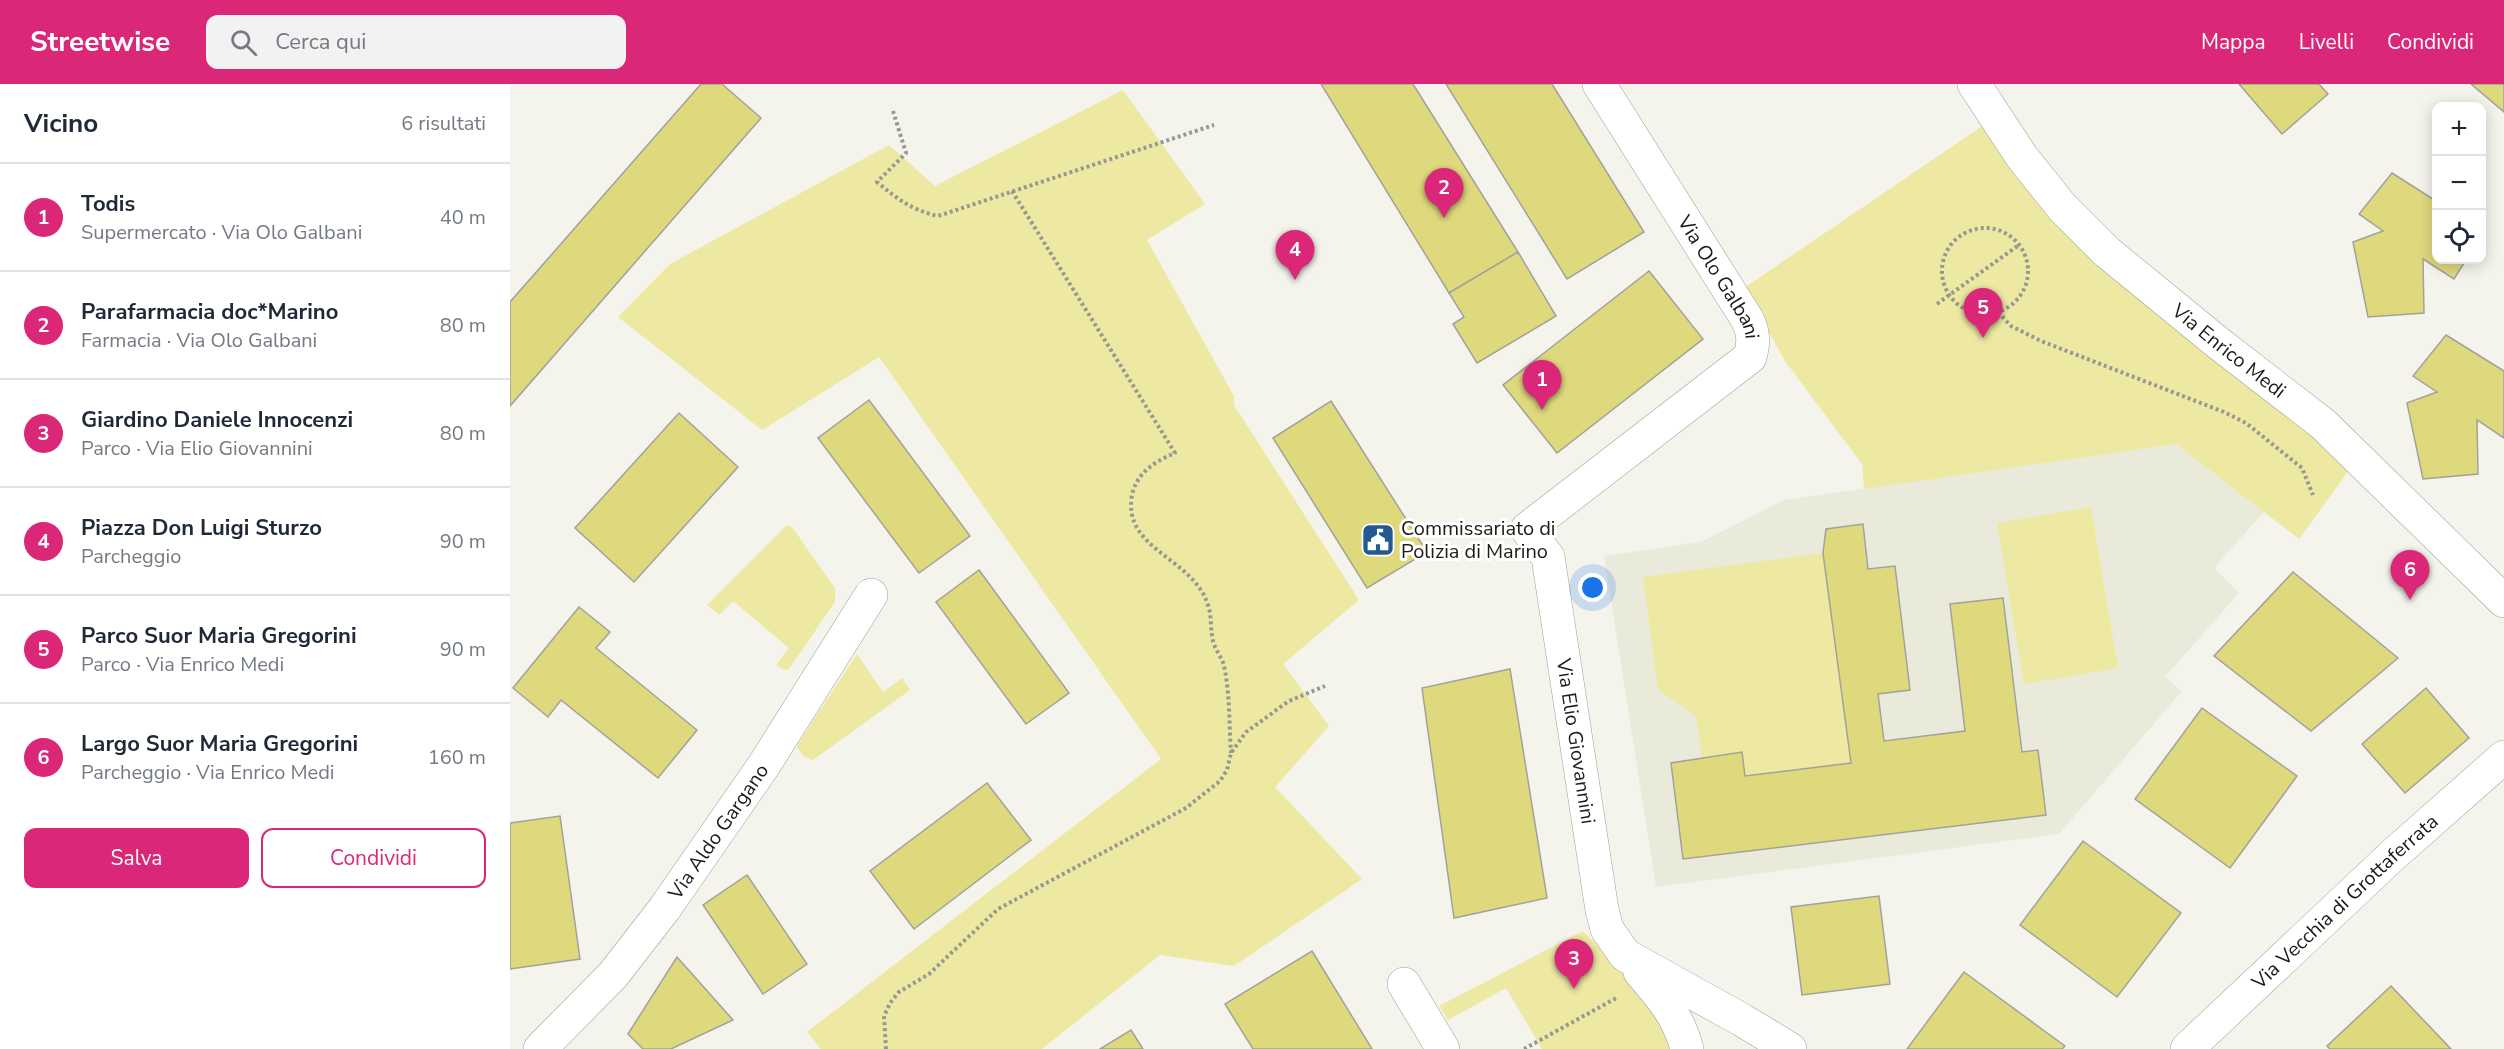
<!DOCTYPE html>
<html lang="it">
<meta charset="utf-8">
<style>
body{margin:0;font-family:"Nunito Sans",sans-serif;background:#f2f2f3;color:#1f2937}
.controls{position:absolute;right:18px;top:18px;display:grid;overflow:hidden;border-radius:12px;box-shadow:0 3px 15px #0003}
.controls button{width:54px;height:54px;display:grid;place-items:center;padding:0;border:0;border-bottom:2px solid #e0e1e3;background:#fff;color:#1f2937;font:30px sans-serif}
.you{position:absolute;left:1083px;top:504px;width:21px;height:21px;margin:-15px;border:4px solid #fff;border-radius:50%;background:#1a73e8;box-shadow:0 0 0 9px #1a73e833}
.badge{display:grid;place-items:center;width:39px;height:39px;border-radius:50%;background:#db2777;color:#fff;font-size:20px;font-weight:700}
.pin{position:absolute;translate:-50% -50px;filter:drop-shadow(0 2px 3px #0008)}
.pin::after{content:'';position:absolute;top:32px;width:21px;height:18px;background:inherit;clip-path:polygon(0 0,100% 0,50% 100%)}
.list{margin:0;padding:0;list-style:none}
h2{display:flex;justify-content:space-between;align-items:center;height:78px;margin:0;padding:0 24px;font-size:26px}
h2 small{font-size:20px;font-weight:400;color:#747a83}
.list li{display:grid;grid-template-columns:39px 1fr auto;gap:18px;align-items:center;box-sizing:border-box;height:108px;padding:0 24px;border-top:2px solid #e0e1e3}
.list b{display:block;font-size:22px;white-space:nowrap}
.list p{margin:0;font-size:20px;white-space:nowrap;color:#747a83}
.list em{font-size:20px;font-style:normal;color:#747a83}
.actions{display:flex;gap:12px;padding:18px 24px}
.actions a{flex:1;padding:14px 0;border:2px solid #db2777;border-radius:12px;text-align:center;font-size:21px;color:#db2777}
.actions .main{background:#db2777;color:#fff}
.icon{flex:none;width:33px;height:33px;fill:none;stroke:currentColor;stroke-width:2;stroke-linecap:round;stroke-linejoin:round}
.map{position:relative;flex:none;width:1994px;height:965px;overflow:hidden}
header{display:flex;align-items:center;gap:36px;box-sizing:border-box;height:84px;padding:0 30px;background:#db2777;color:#fff}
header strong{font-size:28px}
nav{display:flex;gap:33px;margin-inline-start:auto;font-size:21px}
.search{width:420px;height:54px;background:#f2f2f3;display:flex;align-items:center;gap:15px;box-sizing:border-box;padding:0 21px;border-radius:12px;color:#747a83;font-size:22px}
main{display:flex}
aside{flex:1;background:#fff}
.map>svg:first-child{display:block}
</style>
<header>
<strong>Streetwise</strong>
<div class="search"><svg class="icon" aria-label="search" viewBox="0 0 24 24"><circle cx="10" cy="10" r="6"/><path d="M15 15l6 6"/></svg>Cerca qui</div>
<nav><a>Mappa</a><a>Livelli</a><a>Condividi</a></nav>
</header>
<main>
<aside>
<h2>Vicino<small>6 risultati</small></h2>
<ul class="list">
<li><span class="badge">1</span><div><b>Todis</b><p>Supermercato · Via Olo Galbani</p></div><em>40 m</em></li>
<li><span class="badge">2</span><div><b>Parafarmacia doc*Marino</b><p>Farmacia · Via Olo Galbani</p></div><em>80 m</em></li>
<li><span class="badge">3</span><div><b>Giardino Daniele Innocenzi</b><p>Parco · Via Elio Giovannini</p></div><em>80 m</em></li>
<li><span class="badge">4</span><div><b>Piazza Don Luigi Sturzo</b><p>Parcheggio</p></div><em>90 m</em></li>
<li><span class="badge">5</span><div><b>Parco Suor Maria Gregorini</b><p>Parco · Via Enrico Medi</p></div><em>90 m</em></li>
<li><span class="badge">6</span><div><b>Largo Suor Maria Gregorini</b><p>Parcheggio · Via Enrico Medi</p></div><em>160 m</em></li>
</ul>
<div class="actions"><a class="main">Salva</a><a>Condividi</a></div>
</aside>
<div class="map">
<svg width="1994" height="965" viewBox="0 0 1994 965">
<rect width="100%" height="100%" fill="#f4f4ed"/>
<path fill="#eaeadb" d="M1666 360 1755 427 1704 484 1729 509 1655 593 1672 607 1549 750 1146 803 1094 472 1191 458 1274 416Z"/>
<g fill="#ede9a3">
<path d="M613 6 695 120 637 156 724 312V321L849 516 773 580 819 642 765 703 852 795 724 882 650 871 532 965H311L297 948 651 675 369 273 252 346 108 233 160 180 379 61 425 102Z"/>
<path d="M1478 38 1843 381 1789 455 1666 360 1354 405 1352 380 1275 277 1234 204Z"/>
<path d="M1581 423 1608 584 1514 600 1487 439Z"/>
<path d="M277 441 282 443 325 504V518L279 585 274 586 266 581 279 564 223 517 209 531 197 521Z"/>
<path d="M1313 469 1341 679 1235 692 1231 668 1192 674 1186 632 1148 606 1133 493Z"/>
<path d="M347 570 373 608 392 594 400 606 303 676 293 672 287 663 289 658Z"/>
<path d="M1073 847 1089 863 1106 876 1143 923 1160 965H1032L996 904 938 936 929 922Z"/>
</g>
<g fill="#dfd97e" stroke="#a2a29b" stroke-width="1.5">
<path d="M191 0H212L251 34 0 322V218Z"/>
<path d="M811 0H903L1008 168 939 209Z"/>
<path d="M936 0H1042L1134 148 1057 195Z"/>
<path d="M1729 0H1809L1818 10 1772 50Z"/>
<path d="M1961 0H1994V28Z"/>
<path d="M1882 89 1926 117V176H1956L1944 195 1913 175 1914 229 1858 233 1843 158 1873 147 1849 130Z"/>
<path d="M1008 168 1046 232 967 279 943 240 954 233 939 209Z"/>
<path d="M1139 187 1193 255 1047 369 993 301Z"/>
<path d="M1936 251 1994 287V354L1967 336 1968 390 1913 395 1897 319 1927 308 1903 292Z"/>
<path d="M359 316 460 452 409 489 308 354Z"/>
<path d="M821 317 917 468 857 504 763 354Z"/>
<path d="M169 329 228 383 124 498 65 444Z"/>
<path d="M1353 440 1358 485 1385 482 1400 606 1368 610 1374 657 1455 647 1440 520 1493 514 1512 668 1528 666 1536 731 1173 775 1161 679 1232 668 1235 692 1341 679 1313 469 1316 445Z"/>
<path d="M469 486 559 609 516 640 426 518Z"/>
<path d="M1783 488 1888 574 1801 647 1704 572Z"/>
<path d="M69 523 100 548 86 564 187 646 148 694 51 616 38 633 3 604Z"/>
<path d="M1000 585 1037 814 944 834 912 604Z"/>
<path d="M1916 604 1959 654 1895 709 1852 660Z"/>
<path d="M1692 624 1787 692 1720 784 1625 715Z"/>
<path d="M477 699 521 756 404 845 360 787Z"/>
<path d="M50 732 70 875 0 885V739Z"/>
<path d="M1573 757 1671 829 1607 913 1510 841Z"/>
<path d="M237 791 297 880 253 910 193 821Z"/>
<path d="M1369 812 1380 900 1292 911 1281 823Z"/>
<path d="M802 867 862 965H743L715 920Z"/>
<path d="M167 873 223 936 161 965H133L118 950Z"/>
<path d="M1454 888 1555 962 1552 965H1397Z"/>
<path d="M1881 902 1941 965H1820L1817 962Z"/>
<path d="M621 946 633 965H590Z"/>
</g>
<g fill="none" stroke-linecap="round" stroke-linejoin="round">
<g stroke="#9f9f98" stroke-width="34">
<g id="minor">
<path id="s1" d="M1089 0 1237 235C1244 249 1244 258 1240 273L1017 445 1038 473 1092 826 1097 845 1115 871 1232 936 1280 965"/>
<path id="s2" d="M1464 0 1512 73 1552 123 1597 168 1707 258 1813 340 1994 517"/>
<path d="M1130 888C1151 912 1169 933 1177 965"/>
<path d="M894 900 933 965"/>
<path id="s3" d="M30 965 103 891 155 824 254 681 361 511"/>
<path id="s4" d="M1677 965 1884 770 1994 673"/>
</g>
</g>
<g stroke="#989892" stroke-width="4" stroke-dasharray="3 3" stroke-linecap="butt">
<path d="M383 27 396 69 367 98C387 115 402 126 428 132L704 41"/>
<path d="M502 107 665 369C646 377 627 388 622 411 612 466 683 473 698 521 702 532 700 545 703 557 705 566 712 573 714 582 720 609 719 641 721 669"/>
<circle cx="1475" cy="187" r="43"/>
<path d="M1427 220 1509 161"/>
<path d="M1488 228 1501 242 1531 257 1714 328 1736 339 1792 384 1803 411"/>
<path d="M376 965 374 932 380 919 389 908 419 890 488 825 676 724 710 697 717 686 721 669 736 648 779 617 815 602"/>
<path d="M1014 965 1108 913"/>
</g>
<use href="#minor" stroke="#fff" stroke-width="33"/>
</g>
<defs>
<g id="civic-square" transform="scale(1.725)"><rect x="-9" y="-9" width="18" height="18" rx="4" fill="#235890" stroke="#fffffe"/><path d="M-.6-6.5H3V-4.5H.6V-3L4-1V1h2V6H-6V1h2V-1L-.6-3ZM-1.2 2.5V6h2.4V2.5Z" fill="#fff"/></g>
</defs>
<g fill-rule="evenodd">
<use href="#civic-square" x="868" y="456"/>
</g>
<g text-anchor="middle" stroke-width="6" stroke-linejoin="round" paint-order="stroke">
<g font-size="20" fill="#1b1b18" stroke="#fffffe">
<text dy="7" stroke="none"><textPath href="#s1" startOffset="228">Via Olo Galbani</textPath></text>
<text dy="7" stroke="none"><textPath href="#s2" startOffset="372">Via Enrico Medi</textPath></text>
<text dy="7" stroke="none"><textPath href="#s1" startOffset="820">Via Elio Giovannini</textPath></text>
<text dy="7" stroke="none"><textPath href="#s3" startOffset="282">Via Aldo Gargano</textPath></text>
<text dy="7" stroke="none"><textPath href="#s4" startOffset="216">Via Vecchia di Grottaferrata</textPath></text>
</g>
<g font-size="20" fill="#1b1b18" stroke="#fffffe" text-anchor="start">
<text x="891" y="451">Commissariato di<tspan x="891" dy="23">Polizia di Marino</tspan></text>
</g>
</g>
</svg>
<div class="controls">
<button>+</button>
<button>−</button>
<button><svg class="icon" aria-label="locate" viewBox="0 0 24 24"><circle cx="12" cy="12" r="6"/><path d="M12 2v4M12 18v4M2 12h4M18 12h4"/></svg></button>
</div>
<div class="you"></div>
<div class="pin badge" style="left:1032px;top:326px">1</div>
<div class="pin badge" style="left:934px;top:134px">2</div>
<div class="pin badge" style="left:1064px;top:905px">3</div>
<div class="pin badge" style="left:785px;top:196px">4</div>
<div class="pin badge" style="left:1473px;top:254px">5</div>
<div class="pin badge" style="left:1900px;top:516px">6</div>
</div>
</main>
